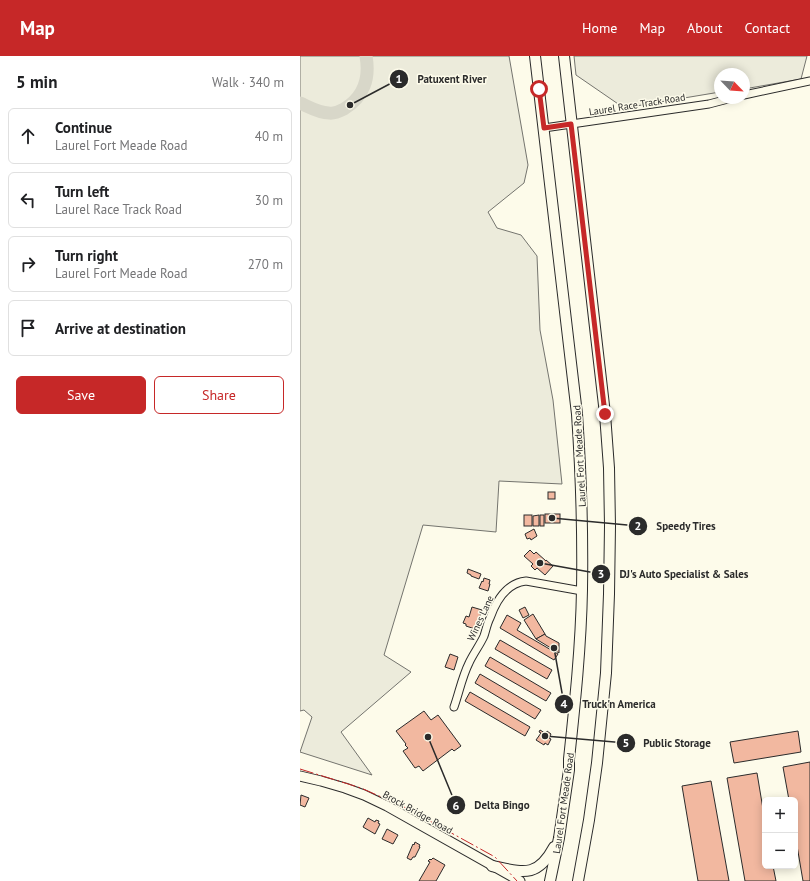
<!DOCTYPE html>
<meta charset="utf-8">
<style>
body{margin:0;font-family:"PT Sans",sans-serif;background:#f6f6f6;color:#202124}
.controls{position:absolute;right:12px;bottom:12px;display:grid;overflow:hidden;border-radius:6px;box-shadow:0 2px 10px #0003}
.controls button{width:36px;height:36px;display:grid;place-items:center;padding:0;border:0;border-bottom:1px solid #e0e0e0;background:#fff;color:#202124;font:20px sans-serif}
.compass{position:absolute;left:414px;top:12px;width:36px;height:36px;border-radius:50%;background:#fff;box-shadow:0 2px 10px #0003;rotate:115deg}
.stop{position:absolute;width:12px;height:12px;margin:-9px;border:3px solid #c62828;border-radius:50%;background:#fff}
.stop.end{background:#c62828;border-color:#fff;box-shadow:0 1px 4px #0008}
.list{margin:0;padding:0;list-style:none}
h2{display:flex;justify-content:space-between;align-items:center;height:52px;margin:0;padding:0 16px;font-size:17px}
h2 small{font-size:13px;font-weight:400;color:#757577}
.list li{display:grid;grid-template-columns:26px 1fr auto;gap:12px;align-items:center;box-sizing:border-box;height:56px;margin:0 8px 8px;padding:0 8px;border:1px solid #e0e0e0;border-radius:6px}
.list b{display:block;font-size:15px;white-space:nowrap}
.list p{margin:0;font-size:13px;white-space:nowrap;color:#757577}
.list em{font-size:13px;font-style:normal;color:#757577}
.actions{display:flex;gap:8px;padding:12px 16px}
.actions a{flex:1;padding:9px 0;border:1px solid #c62828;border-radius:6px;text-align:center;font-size:14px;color:#c62828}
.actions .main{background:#c62828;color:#fff}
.icon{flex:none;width:22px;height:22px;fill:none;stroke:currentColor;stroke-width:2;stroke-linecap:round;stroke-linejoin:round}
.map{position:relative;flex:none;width:510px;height:825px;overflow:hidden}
header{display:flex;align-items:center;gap:24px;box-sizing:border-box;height:56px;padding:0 20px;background:#c62828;color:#fff}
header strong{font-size:19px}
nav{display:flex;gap:22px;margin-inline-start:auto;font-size:14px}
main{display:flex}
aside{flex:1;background:#fff}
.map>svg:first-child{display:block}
</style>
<header>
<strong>Map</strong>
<nav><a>Home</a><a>Map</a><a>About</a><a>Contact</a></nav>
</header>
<main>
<aside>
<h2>5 min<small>Walk · 340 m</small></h2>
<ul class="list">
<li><svg class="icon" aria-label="ahead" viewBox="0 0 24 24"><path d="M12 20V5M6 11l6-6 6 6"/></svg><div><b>Continue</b><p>Laurel Fort Meade Road</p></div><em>40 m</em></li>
<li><svg class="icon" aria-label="left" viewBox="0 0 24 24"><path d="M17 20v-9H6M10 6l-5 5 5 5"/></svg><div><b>Turn left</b><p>Laurel Race Track Road</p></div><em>30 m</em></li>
<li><svg class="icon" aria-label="right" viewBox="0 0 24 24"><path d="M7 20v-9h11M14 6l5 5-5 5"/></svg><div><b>Turn right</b><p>Laurel Fort Meade Road</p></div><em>270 m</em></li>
<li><svg class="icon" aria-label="arrive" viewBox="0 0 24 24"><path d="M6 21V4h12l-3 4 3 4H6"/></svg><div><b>Arrive at destination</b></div></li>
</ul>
<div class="actions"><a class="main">Save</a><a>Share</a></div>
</aside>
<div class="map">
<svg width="510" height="825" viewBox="0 0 510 825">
<rect width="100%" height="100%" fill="#fdfbea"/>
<g fill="#ecebdb" stroke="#74746e">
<path d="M0 0H209L228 109 224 127 188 156 197 172 221 179 237 200 240 274 253 344 262 428 199 425 196 476 123 469 84 599 111 616 41 676 72 719 0 696 12 661 4 654 0 655Z"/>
<path d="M274 0H507L501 23 444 33V18H420V36L324 52 276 19Z"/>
</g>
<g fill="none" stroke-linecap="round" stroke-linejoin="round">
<path stroke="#d8d7c9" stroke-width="13" d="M0 47C9 51 19 57 29 57 34 58 40 55 44 53 64 41 70 22 66 0"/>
</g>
<g fill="#f2b8a0" stroke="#2b2b2b">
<rect x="248" y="436" width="7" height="7"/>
<rect x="245" y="458" width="15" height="9"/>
<rect x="224" y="459" width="8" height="11"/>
<path d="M239 459V470H233V460Z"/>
<rect x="240" y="459" width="4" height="11"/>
<path d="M234 473 237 480 231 484 230 482 227 483 225 478Z"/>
<path d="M230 494 234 498 236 496 246 505V504L253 510 245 519 237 512 235 514 231 510 233 508 224 500Z"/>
<path d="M168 513 181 518 179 523 171 520V519L167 517Z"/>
<path d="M184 522 190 524 189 528H190L188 535 179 532 182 525 183 526Z"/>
<path d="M172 551 182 554 175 573 166 570V568L163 567 166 560 169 561Z"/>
<path d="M225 551 229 559 223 562 219 554Z"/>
<path d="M233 558 245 578 236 583 224 564Z"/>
<path d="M207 559 221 567 217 574 258 598 254 604 200 572Z"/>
<path d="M245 578 246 580 259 587V597L236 583Z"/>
<path d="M200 584 252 614 247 623 195 593Z"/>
<path d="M150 598 158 601 154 614 145 611Z"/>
<path d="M190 601 251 637 246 645 185 610Z"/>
<path d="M180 618 241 654 235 663 175 627Z"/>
<path d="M170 636 230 671 225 680 165 645Z"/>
<path d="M124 655 131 664 138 659 161 690 154 695 152 693 123 715 119 710 115 712 103 695 108 692 105 689 106 688 96 675Z"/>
<path d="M240 674 245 677 247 675 251 678 249 682 251 683 248 689 245 687 244 689 236 684 241 677 239 676Z"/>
<path d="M498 675 501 696 434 707 430 686Z"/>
<path d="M510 706V825H503L495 778V744H489L483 711Z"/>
<path d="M457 717 465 765V810H473L476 825H445L427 722Z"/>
<path d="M411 725 429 825H398L382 730Z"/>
<path d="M1 739 9 742 5 751 0 749Z"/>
<path d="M68 762 75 766 76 764 79 765 78 767 80 768 75 778 63 771Z"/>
<path d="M87 773 98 779 93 788 82 783Z"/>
<path d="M115 786 120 789 119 791H120L115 801H113L111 804 107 802 113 788 114 789Z"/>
<path d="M133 802 145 809 136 825H119L130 806 128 805 130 803 131 804Z"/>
</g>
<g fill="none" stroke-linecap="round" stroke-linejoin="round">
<g stroke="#2b2b2b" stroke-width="9">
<g id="street">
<path d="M444 39 510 25"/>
<path d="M244 72 409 48 432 42"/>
<path d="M154 651C159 637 162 621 169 607 173 598 180 589 184 580 186 574 187 568 190 562 196 545 206 527 226 525L282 535"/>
</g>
</g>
<g stroke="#2b2b2b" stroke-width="11">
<path id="secondary" d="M0 720 21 725 45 732 64 739 87 750 220 825"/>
</g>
<g stroke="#2b2b2b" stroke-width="12">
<g id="primary">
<path d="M235 0 277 358C281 417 283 475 282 534 281 590 275 647 269 703V714L259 782 250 825"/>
<path d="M264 0 296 280 305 358 309 412 310 470 309 538 306 617 297 707 289 764 278 825"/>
<path d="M192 810C222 816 237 823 254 791"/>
</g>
</g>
<use href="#street" stroke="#fdfbea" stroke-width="7"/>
<use href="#secondary" stroke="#fdfbea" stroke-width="9"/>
<use href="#primary" stroke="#fdfbea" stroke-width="10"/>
<path stroke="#c62828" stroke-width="1" stroke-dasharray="14 3 2 3" stroke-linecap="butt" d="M0 713 61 732 106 752 195 801 217 825"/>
</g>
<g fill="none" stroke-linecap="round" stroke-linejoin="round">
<path stroke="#c62828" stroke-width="5" d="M239 33 244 72 271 68 305 358"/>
</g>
<g text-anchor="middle" stroke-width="3" stroke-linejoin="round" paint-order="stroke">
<g font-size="10" fill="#2b2b2b" stroke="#fdfbea">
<text transform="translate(337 48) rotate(-9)" y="4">Laurel Race Track Road</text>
<text transform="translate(279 400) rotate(-93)" y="4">Laurel Fort Meade Road</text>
<text transform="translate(180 562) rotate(-65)" y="4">Wines Lane</text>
<text transform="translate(263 747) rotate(-82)" y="4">Laurel Fort Meade Road</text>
<text transform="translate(118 756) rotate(29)" y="4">Brock Bridge Road</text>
</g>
</g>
<path fill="none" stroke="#2b2b2b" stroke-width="1.5" d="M50 49L99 23M252 462L338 470M240 507L301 518M254 592L264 648M245 680L326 687M128 681L156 749"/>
<g fill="#2b2b2b" stroke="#fdfbea" stroke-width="1.5">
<circle cx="50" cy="49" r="4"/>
<circle cx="252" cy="462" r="4"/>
<circle cx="240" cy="507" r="4"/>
<circle cx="254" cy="592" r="4"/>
<circle cx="245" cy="680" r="4"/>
<circle cx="128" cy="681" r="4"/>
<circle cx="99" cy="23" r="10"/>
<circle cx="338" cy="470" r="10"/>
<circle cx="301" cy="518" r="10"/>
<circle cx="264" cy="648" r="10"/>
<circle cx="326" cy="687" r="10"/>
<circle cx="156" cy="749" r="10"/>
</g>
<g font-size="12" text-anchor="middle" font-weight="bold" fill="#fff">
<text x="99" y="27">1</text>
<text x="338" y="474">2</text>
<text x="301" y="522">3</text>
<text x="264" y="652">4</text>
<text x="326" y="691">5</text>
<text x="156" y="754">6</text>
</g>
<g font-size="11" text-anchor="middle" font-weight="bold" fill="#2b2b2b" stroke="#fdfbea" stroke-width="3" stroke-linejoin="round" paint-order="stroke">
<text x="152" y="27">Patuxent River</text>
<text x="386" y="474">Speedy Tires</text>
<text x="384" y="522">DJ's Auto Specialist &amp; Sales</text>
<text x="319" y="652">Truck'n America</text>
<text x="377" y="691">Public Storage</text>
<text x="202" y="753">Delta Bingo</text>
</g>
</svg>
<div class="controls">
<button>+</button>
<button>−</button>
</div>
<svg class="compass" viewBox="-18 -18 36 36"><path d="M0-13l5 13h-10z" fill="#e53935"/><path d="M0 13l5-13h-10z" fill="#757577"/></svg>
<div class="stop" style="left:239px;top:33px"></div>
<div class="stop end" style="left:305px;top:358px"></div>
</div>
</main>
